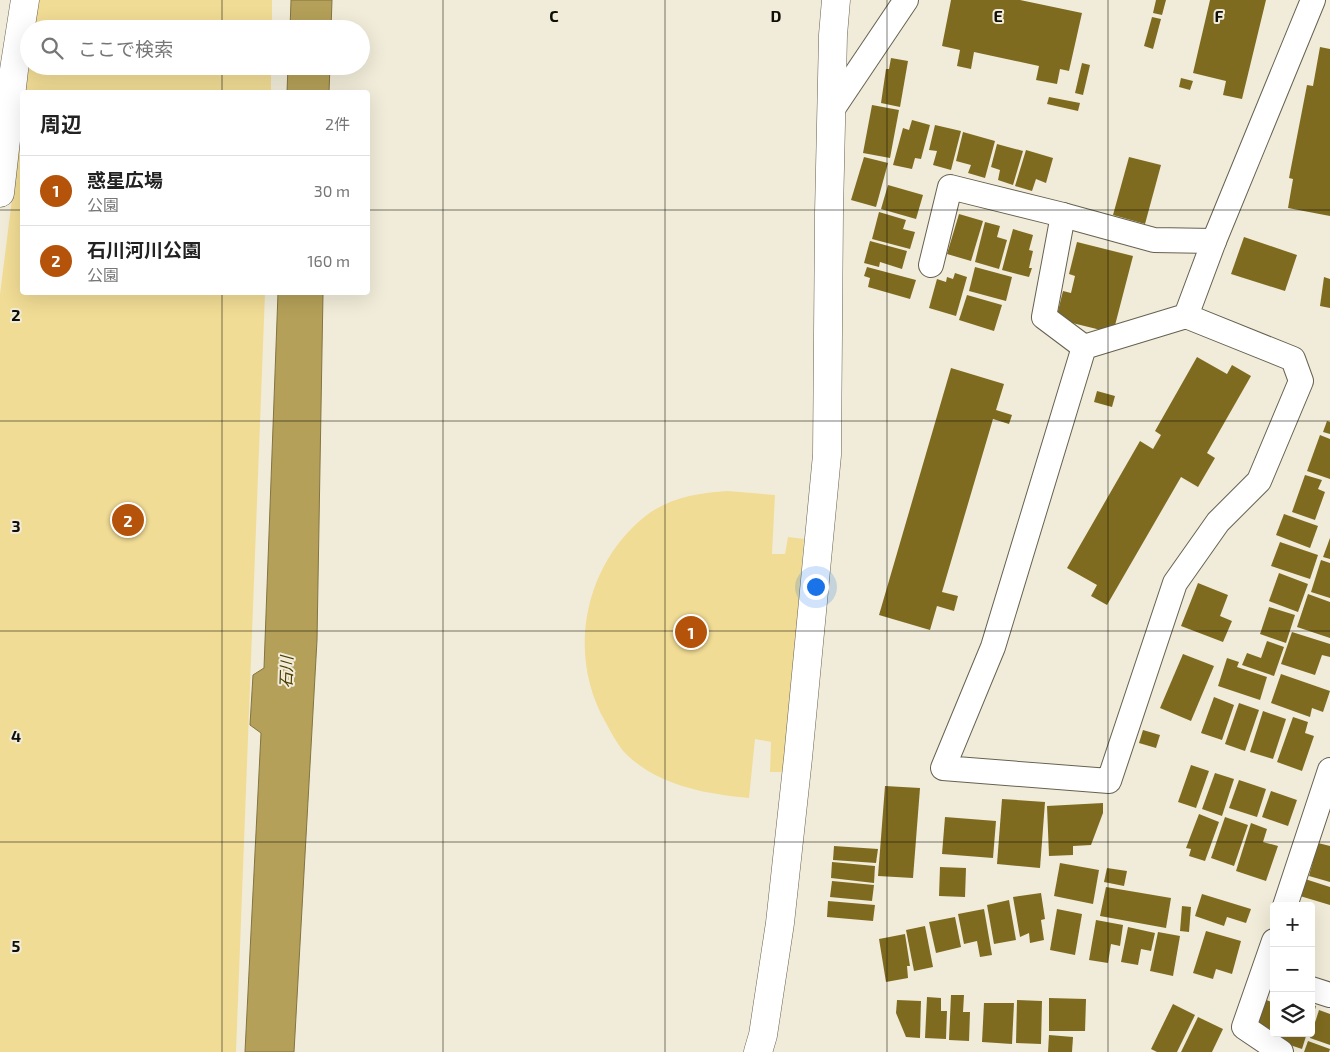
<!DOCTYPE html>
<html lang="ja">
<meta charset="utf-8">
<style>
body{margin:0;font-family:"Exo 2","Noto Sans JP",sans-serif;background:#f2f2f2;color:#222}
.controls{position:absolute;right:15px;bottom:15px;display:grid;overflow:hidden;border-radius:5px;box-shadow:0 5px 20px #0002}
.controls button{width:45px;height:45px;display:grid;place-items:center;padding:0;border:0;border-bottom:1px solid #e0e0e0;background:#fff;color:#222;font:25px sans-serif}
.you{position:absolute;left:815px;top:586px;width:18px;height:18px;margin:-12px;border:4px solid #fff;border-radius:50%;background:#1a73e8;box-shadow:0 0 0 8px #1a73e833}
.badge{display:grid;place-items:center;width:32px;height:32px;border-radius:50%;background:#b45309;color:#fff;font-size:16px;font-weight:700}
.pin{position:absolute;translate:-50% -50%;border:2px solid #fff;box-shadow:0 1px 5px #0006}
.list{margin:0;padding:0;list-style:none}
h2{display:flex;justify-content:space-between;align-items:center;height:65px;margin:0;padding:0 20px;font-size:21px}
h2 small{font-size:16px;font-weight:400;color:#767676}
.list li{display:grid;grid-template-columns:32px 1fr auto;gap:15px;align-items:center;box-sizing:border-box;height:70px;padding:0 20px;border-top:1px solid #e0e0e0}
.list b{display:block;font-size:19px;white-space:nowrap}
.list p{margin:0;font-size:16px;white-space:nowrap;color:#767676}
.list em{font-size:16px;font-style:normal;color:#767676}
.icon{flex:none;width:28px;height:28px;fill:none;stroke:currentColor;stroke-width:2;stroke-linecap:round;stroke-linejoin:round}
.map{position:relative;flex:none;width:1330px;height:1052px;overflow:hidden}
.search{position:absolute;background:#fff;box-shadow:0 5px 20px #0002;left:20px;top:20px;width:350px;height:55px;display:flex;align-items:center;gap:12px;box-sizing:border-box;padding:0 18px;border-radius:28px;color:#767676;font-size:19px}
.panel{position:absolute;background:#fff;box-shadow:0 5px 20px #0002;left:20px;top:90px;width:350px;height:205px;border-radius:5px}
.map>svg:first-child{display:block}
</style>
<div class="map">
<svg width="1330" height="1052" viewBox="0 0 1330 1052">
<rect width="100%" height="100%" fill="#f1ecd9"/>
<g fill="#f1dc95">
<path d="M38 0H272V29H34Z"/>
<path d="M29 66H271V92H26Z"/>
<path d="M22 120V292L265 293 236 1052H0V294Z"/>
<path d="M728 491 775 495 772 554H785L788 537 804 539 785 772H770L771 742 755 739 749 798C706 794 660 786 627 755 618 746 612 734 606 723 567 656 583 568 643 518 667 498 697 493 728 491Z"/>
</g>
<g fill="#b4a058" stroke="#837440">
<path d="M291 0H332L331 29H290Z"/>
<path d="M288 66H330L329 92H287Z"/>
<path d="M278 293H323L317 640 294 1052H245L261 733 250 725 253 675 264 668Z"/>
</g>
<g fill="#7f6b20">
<path d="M951 0H1020L1082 13 1069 71 1060 69 1057 84 1036 80 1039 66 974 52 971 69 957 66 960 50 942 46Z"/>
<path d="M1156 0H1166L1162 15 1153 13Z"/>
<path d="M1210 0H1266L1242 99 1223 95 1226 81 1193 73Z"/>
<path d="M1152 17 1161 19 1153 49 1144 46Z"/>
<path d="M1320 47 1330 49V216L1288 208 1293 179 1289 178 1307 85 1313 86Z"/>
<path d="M891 58 908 61 900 107 881 103 886 69H889Z"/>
<path d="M1082 63 1090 65 1083 95 1075 93Z"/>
<path d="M1181 78 1193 81 1190 90 1179 87Z"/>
<path d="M1049 97 1080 103 1078 111 1047 104Z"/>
<path d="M872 105 899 110 890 158 863 153Z"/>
<path d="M912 120 930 125 921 159 915 158 912 169 893 165 903 128 909 130Z"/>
<path d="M935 125 961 131 951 170 933 165 937 151 929 150Z"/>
<path d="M963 132 995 141 985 178 968 173 971 165 956 161Z"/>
<path d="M997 144 1023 151 1013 185 998 180 1000 170 991 167Z"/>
<path d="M1026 150 1053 158 1046 183 1036 179 1032 191 1015 186Z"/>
<path d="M864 157 888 163 876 207 851 200Z"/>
<path d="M1129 157 1161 165 1145 224 1113 215Z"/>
<path d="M888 185 923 195 916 219 881 209Z"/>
<path d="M879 212 906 220 903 229 915 232 910 249 872 239Z"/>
<path d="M959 214 983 221 971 261 947 254Z"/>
<path d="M985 222 1000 226 997 237 1007 240 999 269 975 262Z"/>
<path d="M1013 229 1033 235 1029 250 1033 251 1029 268H1032L1029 277 1002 270Z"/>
<path d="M1244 237 1297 255 1285 291 1231 274Z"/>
<path d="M870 241 907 251 902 269 880 262 879 267 864 263Z"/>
<path d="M1077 242 1133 256 1113 333 1056 319 1063 291 1071 293 1075 276 1069 274Z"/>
<path d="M867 267 916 280 910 299 868 287 870 278 864 276Z"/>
<path d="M975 267 1012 277 1006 301 969 291Z"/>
<path d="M955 273 967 277 956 316 929 308 937 279 946 282 947 277 953 279Z"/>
<path d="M1324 277 1330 279V308L1320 306Z"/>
<path d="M967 295 1002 305 994 331 959 320Z"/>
<path d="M1197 357 1227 374 1232 365 1251 376 1207 453 1215 458 1198 487 1181 477 1107 605 1091 596 1097 585 1067 568 1140 441 1153 449 1161 435 1155 431Z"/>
<path d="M951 368 1004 384 996 410 1012 415 1009 424 993 419 942 592 958 596 954 611 937 606 930 630 879 615Z"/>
<path d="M1097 391 1115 396 1112 407 1094 402Z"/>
<path d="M1327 421 1330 422V434L1323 432Z"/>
<path d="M1320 435 1330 439V479L1307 471Z"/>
<path d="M1305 475 1322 480 1318 489 1325 492 1315 520 1292 512Z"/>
<path d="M1284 514 1318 526 1310 548 1276 535Z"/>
<path d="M1330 538V559L1323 557Z"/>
<path d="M1280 542 1318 555 1310 579 1271 566Z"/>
<path d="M1321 560 1330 563V598L1311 592Z"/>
<path d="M1279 573 1308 584 1298 612 1269 601Z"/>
<path d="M1198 583 1228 595 1220 616 1232 621 1223 642 1181 626Z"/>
<path d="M1308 594 1330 602V638L1297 627Z"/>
<path d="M1269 607 1295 615 1286 643 1260 634Z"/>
<path d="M1292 632 1330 644V657L1322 655 1315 675 1281 664Z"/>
<path d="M1267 641 1284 647 1274 676 1242 665 1247 653 1261 658Z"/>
<path d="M1183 654 1214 666 1191 721 1160 708Z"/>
<path d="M1227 658 1239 662 1237 667 1267 677 1260 700 1218 686Z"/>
<path d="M1281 674 1330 691 1323 712 1312 708 1310 717 1271 703Z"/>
<path d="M1214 697 1234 705 1222 740 1201 733Z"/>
<path d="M1239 703 1259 710 1245 751 1225 744Z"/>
<path d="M1263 711 1286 719 1273 759 1250 752Z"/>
<path d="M1293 717 1308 722 1305 733 1314 736 1302 771 1277 762Z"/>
<path d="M1143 730 1160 735 1156 748 1139 743Z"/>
<path d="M1191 765 1209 771 1196 808 1178 802Z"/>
<path d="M1215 773 1234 779 1222 816 1202 809Z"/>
<path d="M1239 780 1266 789 1257 817 1229 808Z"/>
<path d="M885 786 920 788 913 878 878 876Z"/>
<path d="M1271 791 1297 800 1288 826 1262 817Z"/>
<path d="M1002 799 1045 802 1040 868 997 864Z"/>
<path d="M1103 803V813L1091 845 1073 846V855L1049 856 1047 806Z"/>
<path d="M1199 814 1219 822 1205 861 1189 856 1191 849 1186 848Z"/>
<path d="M945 817 996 821 993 858 942 854Z"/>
<path d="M1225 817 1248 825 1234 866 1211 858Z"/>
<path d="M1251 823 1267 829 1263 842 1278 846 1266 881 1236 871Z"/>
<path d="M1318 843 1330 846V882L1309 876Z"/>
<path d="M834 846 878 849 876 863 833 860Z"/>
<path d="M832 862 875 866 874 883 831 878Z"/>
<path d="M1060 863 1099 870 1093 904 1054 896Z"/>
<path d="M940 867 966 868 965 897 939 896Z"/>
<path d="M1107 868 1127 871 1124 886 1104 882Z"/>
<path d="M1305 879 1330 887V905L1300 896Z"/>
<path d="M832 881 874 885 872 901 830 897Z"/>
<path d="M1106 887 1171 898 1166 928 1100 916Z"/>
<path d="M1041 893 1045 919 1041 920 1044 940 1030 943 1029 933 1020 937 1013 897Z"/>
<path d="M1202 894 1251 909 1246 923 1227 917 1224 926 1195 916Z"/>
<path d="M1009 900 1016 940 994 944 987 905Z"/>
<path d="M828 901 875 905 873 921 827 917Z"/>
<path d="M1182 906 1191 907 1189 932 1180 931Z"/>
<path d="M984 909 992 955 980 957 977 941 964 944 958 914Z"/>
<path d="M1057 909 1082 914 1075 955 1050 950Z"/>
<path d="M955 917 961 947 936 953 929 922Z"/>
<path d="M1096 920 1123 925 1120 946 1111 944 1108 963 1089 960Z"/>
<path d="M925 926 933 967 914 971 906 930Z"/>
<path d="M1128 927 1155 933 1151 951 1141 949 1138 965 1121 962Z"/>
<path d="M1206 931 1241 941 1232 974 1216 969 1213 979 1193 973Z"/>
<path d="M1158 932 1180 936 1173 976 1150 971Z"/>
<path d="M905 934 910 966H907L908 978 886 982 879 939Z"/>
<path d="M951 995H964L963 1012H970L969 1041 949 1040Z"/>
<path d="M927 997 941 998V1011H947L946 1039 925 1038Z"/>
<path d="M1049 998 1086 999 1085 1031H1049Z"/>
<path d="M1264 999 1274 1003V1033H1307L1302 1049 1278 1041 1279 1036 1269 1033 1270 1029 1256 1024Z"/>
<path d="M897 1000 921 1001 920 1038 906 1037 896 1013Z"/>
<path d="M1017 1000 1042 1001 1041 1044 1016 1043Z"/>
<path d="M984 1003H1014L1012 1044 982 1042Z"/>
<path d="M1173 1004 1195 1015 1177 1052H1157L1151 1049Z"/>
<path d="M1311 1004 1316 1006 1312 1020H1311Z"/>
<path d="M1319 1010 1330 1014V1045L1310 1038Z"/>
<path d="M1198 1017 1223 1029 1212 1052H1181Z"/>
<path d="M1049 1035 1073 1037 1072 1052H1048Z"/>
<path d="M1308 1041 1330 1049 1329 1052H1304Z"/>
</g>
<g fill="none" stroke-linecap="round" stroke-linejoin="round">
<g stroke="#666150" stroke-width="26">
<g id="minor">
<path d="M832 110 906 0"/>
<path d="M1063 215 1044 317 1084 347"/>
<path d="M931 265 950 187 1063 215 1154 240 1214 241"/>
<path d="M1186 316 1084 347 993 647 943 768 1109 781 1175 583 1218 522 1259 481 1301 381 1293 359 1186 316 1214 241 1313 0"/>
<path d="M1285 906 1330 770"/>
<path d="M1274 941 1244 1027 1281 1052"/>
<path d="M1311 989 1330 995"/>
</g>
</g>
<g stroke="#666150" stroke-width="29">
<g id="tertiary">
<path d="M0 193 14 70 25 0"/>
<path d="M758 1052 763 1035 780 923 798 758 827 455 829 212 833 35 836 0"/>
</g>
</g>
<use href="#minor" stroke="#fff" stroke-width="24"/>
<use href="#tertiary" stroke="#fff" stroke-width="28"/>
</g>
<path fill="none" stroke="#100e08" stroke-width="1" stroke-opacity="0.55" d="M222 0V29M443 0V1052M665 0V1052M887 0V1052M1108 0V1052M222 66V92M0 210H22M368 210H1330M222 292V1052M0 421H1330M0 631H1330M0 842H1330"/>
<g text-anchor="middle" stroke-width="4" stroke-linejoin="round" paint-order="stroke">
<g font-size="16" font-style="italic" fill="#4d3f01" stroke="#f1ecd9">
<text transform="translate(286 672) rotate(-88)" y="6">石川</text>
</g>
</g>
<g font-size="16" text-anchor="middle" font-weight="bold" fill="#100e08" stroke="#f1ecd9" stroke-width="4" stroke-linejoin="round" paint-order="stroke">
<text x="554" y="22">C</text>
<text x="776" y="22">D</text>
<text x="998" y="22">E</text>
<text x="1219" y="22">F</text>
<text x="16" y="321">2</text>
<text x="16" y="532">3</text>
<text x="16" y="742">4</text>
<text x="16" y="952">5</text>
</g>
</svg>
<div class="controls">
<button>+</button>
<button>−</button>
<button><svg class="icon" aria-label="layers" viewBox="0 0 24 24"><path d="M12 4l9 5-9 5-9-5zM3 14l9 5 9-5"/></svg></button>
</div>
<div class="you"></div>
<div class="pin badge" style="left:691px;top:632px">1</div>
<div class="pin badge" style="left:128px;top:520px">2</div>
<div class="search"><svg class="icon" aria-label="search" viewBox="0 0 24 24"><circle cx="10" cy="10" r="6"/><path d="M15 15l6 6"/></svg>ここで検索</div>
<section class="panel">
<h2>周辺<small>2件</small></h2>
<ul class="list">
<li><span class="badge">1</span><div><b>惑星広場</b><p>公園</p></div><em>30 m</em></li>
<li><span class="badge">2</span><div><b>石川河川公園</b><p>公園</p></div><em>160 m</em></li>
</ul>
</section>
</div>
